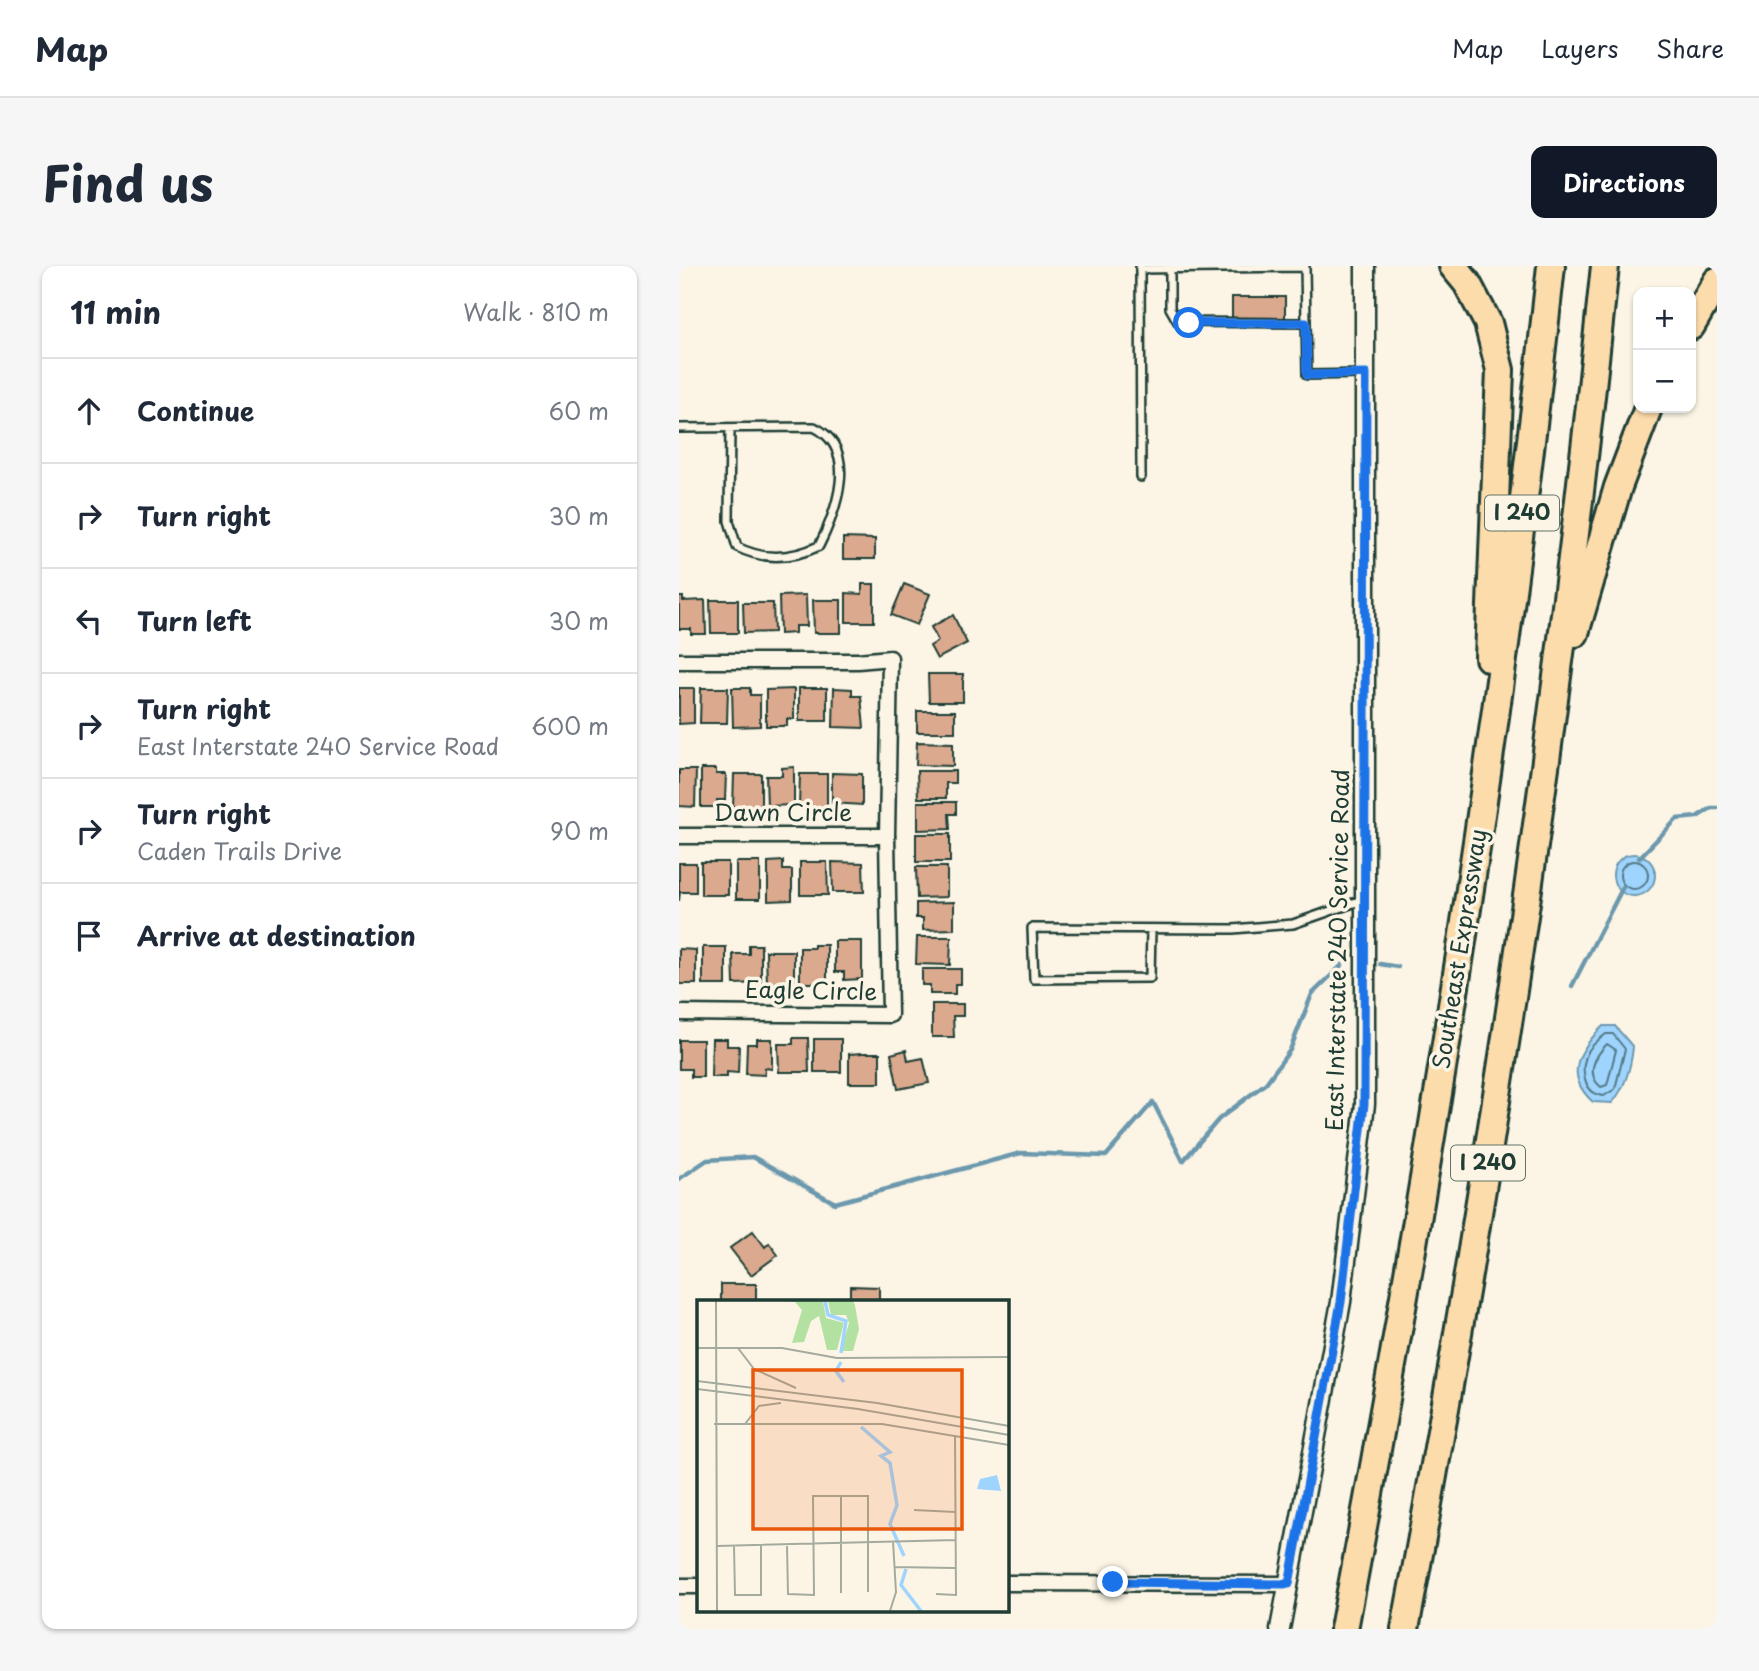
<!DOCTYPE html>
<meta charset="utf-8">
<style>
body{margin:0;font-family:"Playpen Sans",sans-serif;background:#f6f6f7;color:#1f2937}
.controls{position:absolute;right:21px;top:21px;display:grid;overflow:hidden;border-radius:14px;box-shadow:0 2px 5px #0004}
.controls button{width:63px;height:63px;display:grid;place-items:center;padding:0;border:0;border-bottom:2px solid #e0e1e3;background:#fff;color:#1f2937;font:35px sans-serif}
.stop{position:absolute;width:21px;height:21px;margin:-16px;border:5px solid #1a73e8;border-radius:50%;background:#fff}
.stop.end{background:#1a73e8;border-color:#fff;box-shadow:0 2px 7px #0008}
.list{margin:0;padding:0;list-style:none}
h2{display:flex;justify-content:space-between;align-items:center;height:91px;margin:0;padding:0 28px;font-size:30px}
h2 small{font-size:23px;font-weight:400;color:#747a83}
.list li{display:grid;grid-template-columns:46px 1fr auto;gap:21px;align-items:center;box-sizing:border-box;height:105px;padding:0 28px;border-top:2px solid #e0e1e3}
.list b{display:block;font-size:26px;white-space:nowrap}
.list p{margin:0;font-size:23px;white-space:nowrap;color:#747a83}
.list em{font-size:23px;font-style:normal;color:#747a83}
.icon{flex:none;width:38px;height:38px;fill:none;stroke:currentColor;stroke-width:2;stroke-linecap:round;stroke-linejoin:round}
.map{position:relative;flex:none;width:1038px;height:1363px;overflow:hidden;border-radius:14px}
header{display:flex;align-items:center;gap:42px;box-sizing:border-box;height:98px;padding:0 35px;background:#fff;border-bottom:2px solid #e0e1e3}
header strong{font-size:33px}
nav{display:flex;gap:38px;margin-inline-start:auto;font-size:24px}
.intro{display:flex;align-items:center;justify-content:space-between;box-sizing:border-box;height:168px;padding:0 42px}
h1{margin:0;font-size:49px}
.button{padding:18px 32px;border-radius:14px;background:#111827;color:#fff;font-size:24px;font-weight:700}
main{display:flex;gap:42px;padding:0 42px}
aside{flex:1;background:#fff;border-radius:14px;box-shadow:0 2px 5px #0004}
.map>svg:first-child{display:block}
</style>
<header>
<strong>Map</strong>
<nav><a>Map</a><a>Layers</a><a>Share</a></nav>
</header>
<div class="intro"><h1>Find us</h1><a class="button">Directions</a></div>
<main>
<aside>
<h2>11 min<small>Walk · 810 m</small></h2>
<ul class="list">
<li><svg class="icon" aria-label="ahead" viewBox="0 0 24 24"><path d="M12 20V5M6 11l6-6 6 6"/></svg><div><b>Continue</b></div><em>60 m</em></li>
<li><svg class="icon" aria-label="right" viewBox="0 0 24 24"><path d="M7 20v-9h11M14 6l5 5-5 5"/></svg><div><b>Turn right</b></div><em>30 m</em></li>
<li><svg class="icon" aria-label="left" viewBox="0 0 24 24"><path d="M17 20v-9H6M10 6l-5 5 5 5"/></svg><div><b>Turn left</b></div><em>30 m</em></li>
<li><svg class="icon" aria-label="right" viewBox="0 0 24 24"><path d="M7 20v-9h11M14 6l5 5-5 5"/></svg><div><b>Turn right</b><p>East Interstate 240 Service Road</p></div><em>600 m</em></li>
<li><svg class="icon" aria-label="right" viewBox="0 0 24 24"><path d="M7 20v-9h11M14 6l5 5-5 5"/></svg><div><b>Turn right</b><p>Caden Trails Drive</p></div><em>90 m</em></li>
<li><svg class="icon" aria-label="arrive" viewBox="0 0 24 24"><path d="M6 21V4h12l-3 4 3 4H6"/></svg><div><b>Arrive at destination</b></div></li>
</ul>
</aside>
<div class="map">
<svg width="1038" height="1363" viewBox="0 0 1038 1363">
<rect width="100%" height="100%" fill="#fcf5e5"/>
<filter id="ink" filterUnits="userSpaceOnUse"><feTurbulence type="fractalNoise" baseFrequency=".0143" numOctaves="2"/><feDisplacementMap in="SourceGraphic" scale="14" xChannelSelector="R" yChannelSelector="G"/><feConvolveMatrix kernelMatrix="1 2 1 2 8 2 1 2 1" color-interpolation-filters="sRGB"/></filter>
<g filter="url(#ink)">
<g fill="#9fd4fe" stroke="#6c98ad" stroke-width="2">
<circle cx="955" cy="609" r="21"/>
<path d="M924 760H936L954 781C952 801 946 822 933 837L914 836C884 809 900 784 924 760Z"/>
</g>
<g fill="none" stroke-linecap="round" stroke-linejoin="round">
<g stroke="#527985" stroke-width="2">
<circle cx="955" cy="609" r="14"/>
<path d="M927 768H934L946 783 936 823 925 830C904 828 900 801 910 784 914 778 922 772 927 768Z"/>
<path d="M928 778 937 784 928 819 922 821C906 808 916 790 928 778Z"/>
</g>
<g stroke="#6c98ad" stroke-width="4.5">
<path d="M960 592 998 553 1018 551 1032 542H1038"/>
<path d="M701 698 719 701"/>
<path d="M893 720 944 621"/>
<path d="M0 913 28 894 74 891 156 937 342 887 427 890 474 836 504 895 540 853 587 817 611 784 633 728 663 699"/>
</g>
</g>
<g fill="#dba98e" stroke="#1f3d34" stroke-width="2">
<path d="M553 31H606V52L553 53Z"/>
<path d="M164 272 196 273V293H164Z"/>
<path d="M183 318H195V356H167V327L183 328Z"/>
<path d="M225 318 251 328 238 359 212 349Z"/>
<path d="M127 329 128 360H116V367L101 368 100 330Z"/>
<path d="M0 331H4V335L26 334 27 368H12V363H0Z"/>
<path d="M31 334H59V367H32Z"/>
<path d="M134 334H162V367H135Z"/>
<path d="M64 337H94L95 366 65 367Z"/>
<path d="M274 349 288 377 258 393 251 380 259 375 252 361Z"/>
<path d="M249 408H284V436H250Z"/>
<path d="M0 422H15V457L0 458Z"/>
<path d="M22 422H49L48 457H21Z"/>
<path d="M53 422H71V429H81V460L54 461Z"/>
<rect x="120" y="422" width="28" height="33"/>
<path d="M155 422 173 423V430H182L185 462 154 461Z"/>
<path d="M115 423V453H108V460H87V424Z"/>
<rect x="238" y="445" width="38" height="21"/>
<path d="M238 476 274 477V500L237 499Z"/>
<path d="M115 501V539L88 540 87 510H103V502Z"/>
<path d="M22 503H37V508H47L46 534H38V541H22Z"/>
<path d="M0 504H17L16 541 0 540Z"/>
<path d="M238 505H276V517H267V532H239Z"/>
<path d="M153 507 183 508V539L153 537Z"/>
<path d="M55 508H82V541H54Z"/>
<path d="M121 508H148V541H120Z"/>
<path d="M239 536H277V548H270L271 563 239 564Z"/>
<rect x="237" y="568" width="34" height="28"/>
<path d="M104 595V604H113V634L89 635V596Z"/>
<rect x="22" y="596" width="27" height="33"/>
<rect x="57" y="596" width="24" height="37"/>
<path d="M121 596H148L149 629H121Z"/>
<path d="M153 596 184 597 185 626H154Z"/>
<path d="M0 597H17V626H1L0 635Z"/>
<path d="M237 601H268V631L238 632Z"/>
<path d="M275 636V663L244 664V652H237V637Z"/>
<path d="M238 671H272L271 699 237 698Z"/>
<path d="M156 675H183V713L165 714V706H156Z"/>
<path d="M70 679H82V717L55 718 54 688H70Z"/>
<path d="M135 679H148V717H121V682H135Z"/>
<rect x="24" y="681" width="23" height="38"/>
<path d="M0 683 17 684V718H0Z"/>
<path d="M87 685H115V718H88Z"/>
<path d="M243 703H282V718H276V728H251V719H243Z"/>
<path d="M253 738H284V750H274L275 771H253Z"/>
<path d="M114 772H129L130 806H100L99 778H114Z"/>
<path d="M33 773H48V780H60L59 807 48 806V811H32Z"/>
<path d="M78 773H93V803L86 802V809L67 808 68 778H78Z"/>
<rect x="135" y="773" width="27" height="33"/>
<path d="M0 774H24V811H12V803H0Z"/>
<path d="M227 784 229 795 244 792 250 817 219 823 212 788Z"/>
<path d="M184 787H201V817H170V788Z"/>
<path d="M74 965 86 981 90 977 99 989 72 1009 51 982Z"/>
<rect x="42" y="1018" width="35" height="18"/>
<path d="M171 1020 200 1021V1036H204H171Z"/>
</g>
<g fill="none" stroke-linecap="round" stroke-linejoin="round">
<g stroke="#1f3d34" stroke-width="12">
<g id="service">
<path d="M461 1 462 211"/>
<path d="M491 2V42L499 56 627 57"/>
<path d="M461 3 626 1 628 109 686 108"/>
<path d="M0 162C45 162 90 161 135 161 181 183 157 246 140 280 113 293 86 295 58 281L50 255 51 162"/>
<path d="M472 663 471 712 355 713 353 662 554 663 614 658 686 633"/>
</g>
</g>
<g stroke="#1f3d34" stroke-width="19">
<g id="minor">
<path d="M0 395H179L211 392 208 570 211 749 0 747"/>
<path d="M0 570H208"/>
<path d="M327 1317 609 1318"/>
<path d="M0 1320H19"/>
</g>
</g>
<g stroke="#1f3d34" stroke-width="23">
<path id="tertiary" d="M601 1363 662 1036 686 838V0"/>
</g>
<g stroke="#1f3d34" stroke-width="32">
<g id="motorway">
<path d="M774 0 788 17 809 57 821 104 810 392"/>
<path d="M1012 60 1038 15"/>
<path d="M896 367 939 221 969 142"/>
<path d="M665 1363C750 911 823 457 872 0"/>
<path d="M726 1363C811 911 879 457 926 0"/>
</g>
</g>
<use href="#service" stroke="#fcf5e5" stroke-width="7"/>
<use href="#minor" stroke="#fcf5e5" stroke-width="14"/>
<use href="#tertiary" stroke="#fcf5e5" stroke-width="18"/>
<use href="#motorway" stroke="#fddcac" stroke-width="26"/>
</g>
</g>
<g fill="none" stroke-linecap="round" stroke-linejoin="round" filter="url(#ink)">
<path stroke="#1a73e8" stroke-width="9" d="M434 1316 610 1318 662 1036 685 838 687 108 628 109 627 57H510"/>
</g>
<g text-anchor="middle" stroke-width="7" stroke-linejoin="round" paint-order="stroke">
<g fill="#fcf5e5" stroke="#617469" stroke-width="2">
<rect x="806" y="229.5" width="74" height="35" rx="5"/>
<rect x="772" y="879.5" width="74" height="35" rx="5"/>
</g>
<g font-size="21" font-weight="bold" fill="#1f3d34">
<text x="843" y="254">I 240</text>
<text x="809" y="904">I 240</text>
</g>
<g font-size="23" fill="#1f3d34" stroke="#fcf5e5">
<text x="104" y="555">Dawn Circle</text>
<text transform="translate(781 683) rotate(-81)" y="8">Southeast Expressway</text>
<text transform="translate(659 684) rotate(-89)" y="8">East Interstate 240 Service Road</text>
<text transform="translate(132 725) rotate(1)" y="8">Eagle Circle</text>
</g>
</g>
<g transform="translate(18 1034)">
<rect width="312" height="312" fill="#fcf5e5"/>
<path d="M83 1H126L129 18 147 23 140 50H130L122 16 114 21 107 42 95 43 105 10 98 2ZM131 1H156L158 5 162 29 156 51H144L152 23 149 15H134Z" fill="#b2e1a1"/>
<path d="M300 175 304 191 280 189 283 179Z" fill="#9fd4fe"/>
<path fill="none" stroke="#9fd4fe" stroke-width="3.5" d="M128 1 131 15 149 21 144 53M144 62 139 71 147 82M164 127 193 152 184 156 193 163 200 205 193 224 207 256M209 269 204 285 224 311"/>
<path fill="none" stroke="#a4ab9e" stroke-width="2" d="M19 1 20 311M0 48H85L140 58 312 57M41 48 57 69 99 88M0 81 180 103 312 126M0 89 161 109 312 135M17 124H48M48 124H185L312 145M48 124 62 106 84 103M144 197V293M217 210 258 212M0 240V294M20 246 259 240M37 246 38 295H64V246M90 246 91 294 117 295 116 196H171V292M197 267 258 268M239 294 259 295 258 135M193 311 199 292 196 241"/>
<path fill="#e8590c" fill-opacity="0.15" stroke="#e8590c" stroke-width="3.5" d="M56 70H265V229H56Z"/>
<rect width="312" height="312" fill="none" stroke="#1f3d34" stroke-width="3.5"/>
</g>
</svg>
<div class="controls">
<button>+</button>
<button>−</button>
</div>
<div class="stop" style="left:510px;top:57px"></div>
<div class="stop end" style="left:434px;top:1316px"></div>
</div>
</main>
